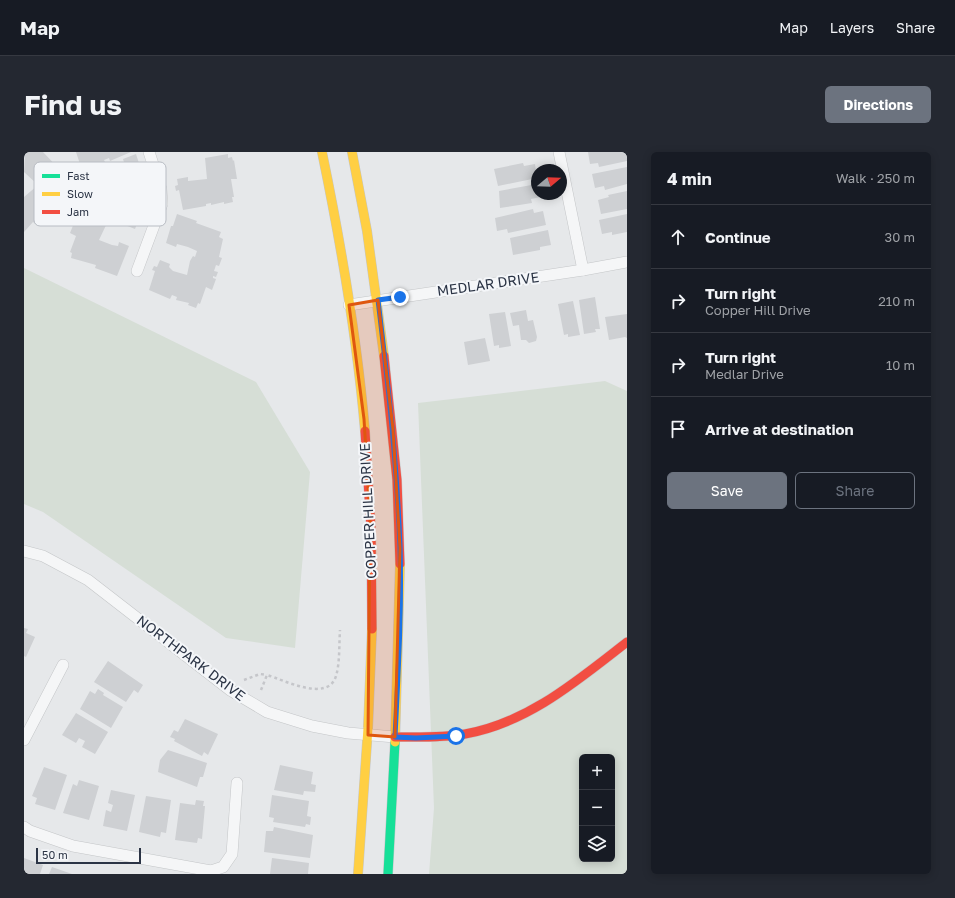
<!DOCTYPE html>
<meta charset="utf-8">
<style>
body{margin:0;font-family:"Golos Text",sans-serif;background:#242831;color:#f1f3f6}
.controls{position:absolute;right:12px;bottom:12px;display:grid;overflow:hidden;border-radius:6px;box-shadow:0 2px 10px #0003}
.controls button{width:36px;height:36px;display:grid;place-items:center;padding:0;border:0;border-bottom:1px solid #363941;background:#171b24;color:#f1f3f6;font:20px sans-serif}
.compass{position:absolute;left:507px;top:12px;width:36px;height:36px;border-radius:50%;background:#171b24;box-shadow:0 2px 10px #0003;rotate:71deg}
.scale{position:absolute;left:12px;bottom:10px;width:105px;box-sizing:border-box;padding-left:4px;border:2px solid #2b3445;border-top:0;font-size:11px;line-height:14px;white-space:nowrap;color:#2b3445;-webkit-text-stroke:3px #f4f6f9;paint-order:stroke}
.stop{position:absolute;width:12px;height:12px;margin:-9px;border:3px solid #1a73e8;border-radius:50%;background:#fff}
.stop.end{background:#1a73e8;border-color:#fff;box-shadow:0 1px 4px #0008}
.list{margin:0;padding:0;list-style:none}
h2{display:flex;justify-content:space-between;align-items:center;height:52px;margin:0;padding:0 16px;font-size:17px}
h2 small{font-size:13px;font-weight:400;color:#9ea1a6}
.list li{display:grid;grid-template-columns:26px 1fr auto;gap:12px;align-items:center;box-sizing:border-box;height:64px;padding:0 16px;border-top:1px solid #363941}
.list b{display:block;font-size:15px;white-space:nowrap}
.list p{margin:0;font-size:13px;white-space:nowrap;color:#9ea1a6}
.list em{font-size:13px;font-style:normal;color:#9ea1a6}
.actions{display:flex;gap:8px;padding:12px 16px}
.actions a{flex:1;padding:9px 0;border:1px solid #6c737f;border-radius:6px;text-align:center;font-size:14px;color:#6c737f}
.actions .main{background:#6c737f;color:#fff}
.icon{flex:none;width:22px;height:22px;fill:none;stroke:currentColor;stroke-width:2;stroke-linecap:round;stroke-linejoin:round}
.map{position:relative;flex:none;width:603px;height:722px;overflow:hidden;border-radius:6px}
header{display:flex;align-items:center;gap:24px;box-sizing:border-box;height:56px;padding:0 20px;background:#171b24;border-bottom:1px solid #363941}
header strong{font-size:19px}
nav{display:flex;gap:22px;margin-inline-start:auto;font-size:14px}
.intro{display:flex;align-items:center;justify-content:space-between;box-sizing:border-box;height:96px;padding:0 24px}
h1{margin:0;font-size:28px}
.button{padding:10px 18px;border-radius:6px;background:#6c737f;color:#fff;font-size:14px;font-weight:700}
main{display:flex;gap:24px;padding:0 24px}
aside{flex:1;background:#171b24;border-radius:6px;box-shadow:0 2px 10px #0003}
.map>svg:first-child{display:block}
</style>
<header>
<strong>Map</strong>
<nav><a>Map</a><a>Layers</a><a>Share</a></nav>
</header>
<div class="intro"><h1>Find us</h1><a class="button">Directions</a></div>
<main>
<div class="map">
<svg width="603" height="722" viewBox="0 0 603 722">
<rect width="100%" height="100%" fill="#e6e8ea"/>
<g fill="#d6ded6" fill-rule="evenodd">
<path d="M0 116 232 230 286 320 271 496 202 486 19 360 0 352Z"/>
<path d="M581 229 603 239V722H405L410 656 394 251ZM558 605H588V707H558Z"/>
</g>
<g fill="#ced0d3">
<path d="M1 0H19L39 21 41 19 48 25 44 29 46 31 33 44 38 48 30 57 26 53 22 57 26 60 22 64 20 62 18 63 22 66 14 74 9 70 0 80V45L14 33 0 20Z"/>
<path d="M52 0H107L86 9 85 6 80 8 81 10 69 14 70 16 62 19 60 14 57 15Z"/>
<path d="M564 0H603V9L575 15 574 11 566 12Z"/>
<path d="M112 2 120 27 107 32 99 7Z"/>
<path d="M204 2V6L208 5 209 9 210 8 213 27H207L210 45H208L209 50 200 52V50L187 53V51L182 52V54L159 58 155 38 152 39 151 34 154 33 153 27 164 25V29L183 27 181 6Z"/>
<path d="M499 11 500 14 511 12 513 26 474 34 470 17Z"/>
<path d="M603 15V32L581 38 580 34 571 36 568 22Z"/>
<path d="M75 30 94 39 99 41 100 39 122 48 111 77 101 73 103 70 84 63 82 68 84 69 75 88 88 93 94 94 95 90 105 94 93 124 71 116 72 113 47 106 48 101 46 100 52 84 46 81 50 71 56 73 58 67 53 66 55 61 58 62 59 60 55 59 59 48 65 51 71 34 73 35Z"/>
<path d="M513 32V42H516L517 45 507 47 508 51 476 56 475 39Z"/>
<path d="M603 39V57L577 62 574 48 585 45 584 43Z"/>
<path d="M509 57 510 61 519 59 522 73 484 81 483 77 473 79 471 66Z"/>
<path d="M153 62 173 69 172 71 197 80 195 85 199 87 195 105 198 106 195 114 192 113 190 119 194 120 192 125 189 124V126L192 127 188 138 182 135 176 152 174 151 172 156 164 153 165 151 152 148 153 145 148 143 146 147 125 138 131 119 128 118 130 114 133 115 136 108 146 112 145 115 149 119 163 123 166 109 169 104 171 105 173 99 164 95 153 92 152 95 142 91 147 74H149Z"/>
<path d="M603 62V80L588 83V80L578 82 575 68Z"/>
<path d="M524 78 527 93 516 95V98L489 103 486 86Z"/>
<path d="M571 145 576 177H571L572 180 560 182 555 148Z"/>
<path d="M549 149 556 183 544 185V182L540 183 534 152Z"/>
<path d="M502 158 504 169 509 168 513 185 512 189 505 191 502 188H497L495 173 489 174 486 161Z"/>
<path d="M481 160 487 194 475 196V193L470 194 465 162Z"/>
<path d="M603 162V186L601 185 585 188 581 165Z"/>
<path d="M461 186 466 209 444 213 440 190Z"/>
<path d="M0 476 4 477 2 481 11 485 2 505 0 504Z"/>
<path d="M84 509 119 533 114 541 110 538 102 550 70 530Z"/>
<path d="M74 537 80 541 79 543 99 555 87 576 56 557 66 539 71 542Z"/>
<path d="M52 561 84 580 71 602 58 595 61 589 55 586 52 591 38 583Z"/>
<path d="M161 567 194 582 184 603 180 600 178 604 150 589 151 587 146 585 150 578 154 580Z"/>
<path d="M144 598 183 611 179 625H176L173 635 134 620 136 608Z"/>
<path d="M256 613 289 620 287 632 292 633 291 640 280 639 279 643 250 638Z"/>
<path d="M20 615 43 623 31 658 11 652 13 646 8 644Z"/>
<path d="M55 628 75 634 65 668 39 661 49 632 53 634Z"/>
<path d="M87 638 111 643 103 679 79 674 82 658 87 660 89 653 84 651Z"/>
<path d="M248 643 285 649 283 664 287 665 286 673 282 672 281 675 249 670 250 666 245 665Z"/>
<path d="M122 644 147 648 142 681 137 680 136 685 115 680Z"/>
<path d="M172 648 180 649 179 654H181L178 687 174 686 173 691 151 688 156 651 171 653Z"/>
<path d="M250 675 289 683 286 706 240 700 242 679H249Z"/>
<path d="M0 706 19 713 16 722H0Z"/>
<path d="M248 706 285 711 284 722H246Z"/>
<path d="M28 715 48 722H25Z"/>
</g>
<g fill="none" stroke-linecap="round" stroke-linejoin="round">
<g stroke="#c4c6c8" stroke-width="12">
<g id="street">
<path d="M535 0 559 118"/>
<path d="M113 119 138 52 137 37 125 0"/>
<path d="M325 153 559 118 603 110"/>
<path d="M0 399 19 404 64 428 206 538 243 560 288 574 324 581 371 585"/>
<path d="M0 588 39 513"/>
<path d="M0 675 6 679 49 694 187 719 199 715 208 702 213 631"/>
</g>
</g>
<g stroke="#c4c6c8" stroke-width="10">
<path id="fast" d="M364 722 371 590"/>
</g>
<g stroke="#c4c6c8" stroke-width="10">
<g id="slow">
<path d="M298 0C317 92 333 185 341 279"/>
<path d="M328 0 343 79 360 204"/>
<path d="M371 590 376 412"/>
<path d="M334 722 344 576 348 477"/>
</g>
</g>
<g stroke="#c4c6c8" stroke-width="10">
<g id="jam">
<path d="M360 204 373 328 376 412"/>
<path d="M341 279 347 377 348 477"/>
<path d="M371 585C394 585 418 586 441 582 504 571 554 528 603 490"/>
</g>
</g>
<g stroke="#c5c6ca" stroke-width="2.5" stroke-dasharray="3 3" stroke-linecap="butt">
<path d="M220 528 236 522 243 523"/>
<path d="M237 538 243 523C260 528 304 551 312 524 316 511 315 492 316 478"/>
</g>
<use href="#street" stroke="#f5f6f7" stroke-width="11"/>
<use href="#fast" stroke="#16e098" stroke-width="9"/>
<use href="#slow" stroke="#ffcf43" stroke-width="9"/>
<use href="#jam" stroke="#f24e42" stroke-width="9"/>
</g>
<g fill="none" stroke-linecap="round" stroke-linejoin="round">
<path stroke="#1a73e8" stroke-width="5" d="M376 145 354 148C364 231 373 312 376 395 378 458 374 522 371 585L392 586 432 584"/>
</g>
<path fill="#df570f" fill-opacity="0.2" stroke="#df570f" stroke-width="3" stroke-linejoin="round" d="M354 148 369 277 376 396 371 585 344 583 346 368 340 267 325 153Z"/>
<g text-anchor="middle" stroke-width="4" stroke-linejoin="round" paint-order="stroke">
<g font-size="14" fill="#2b3445" stroke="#f4f6f9">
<text transform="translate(464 132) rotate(-8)" y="5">MEDLAR DRIVE</text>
<text transform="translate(344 359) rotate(-93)" y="5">COPPER HILL DRIVE</text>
<text transform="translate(167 506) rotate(37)" y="5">NORTHPARK DRIVE</text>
</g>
</g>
<rect x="10" y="10" width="132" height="64" rx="6" fill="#f4f6f9" stroke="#b8bcc3" stroke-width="1"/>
<rect x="18" y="22" width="18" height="4" fill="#16e098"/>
<rect x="18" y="40" width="18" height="4" fill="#ffcf43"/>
<rect x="18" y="58" width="18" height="4" fill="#f24e42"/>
<g font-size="11" fill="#2b3445">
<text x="43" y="28">Fast</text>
<text x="43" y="46">Slow</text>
<text x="43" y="64">Jam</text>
</g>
</svg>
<div class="controls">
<button>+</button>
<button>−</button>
<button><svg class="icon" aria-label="layers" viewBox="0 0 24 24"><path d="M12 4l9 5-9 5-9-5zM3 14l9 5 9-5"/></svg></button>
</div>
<svg class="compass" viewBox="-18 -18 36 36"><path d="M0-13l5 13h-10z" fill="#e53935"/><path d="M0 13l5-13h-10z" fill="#9ea1a6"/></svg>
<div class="scale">50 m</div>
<div class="stop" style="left:432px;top:584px"></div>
<div class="stop end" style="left:376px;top:145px"></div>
</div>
<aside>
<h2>4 min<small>Walk · 250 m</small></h2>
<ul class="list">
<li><svg class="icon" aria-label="ahead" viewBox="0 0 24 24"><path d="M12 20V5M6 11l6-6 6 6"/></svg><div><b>Continue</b></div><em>30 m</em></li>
<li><svg class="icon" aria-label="right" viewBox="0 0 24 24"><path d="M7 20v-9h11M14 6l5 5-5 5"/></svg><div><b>Turn right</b><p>Copper Hill Drive</p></div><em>210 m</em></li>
<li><svg class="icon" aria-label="right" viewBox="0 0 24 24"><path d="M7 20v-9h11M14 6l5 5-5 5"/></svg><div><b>Turn right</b><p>Medlar Drive</p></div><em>10 m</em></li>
<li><svg class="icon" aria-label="arrive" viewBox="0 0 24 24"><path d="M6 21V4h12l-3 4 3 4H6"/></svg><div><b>Arrive at destination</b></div></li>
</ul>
<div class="actions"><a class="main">Save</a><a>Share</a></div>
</aside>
</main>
